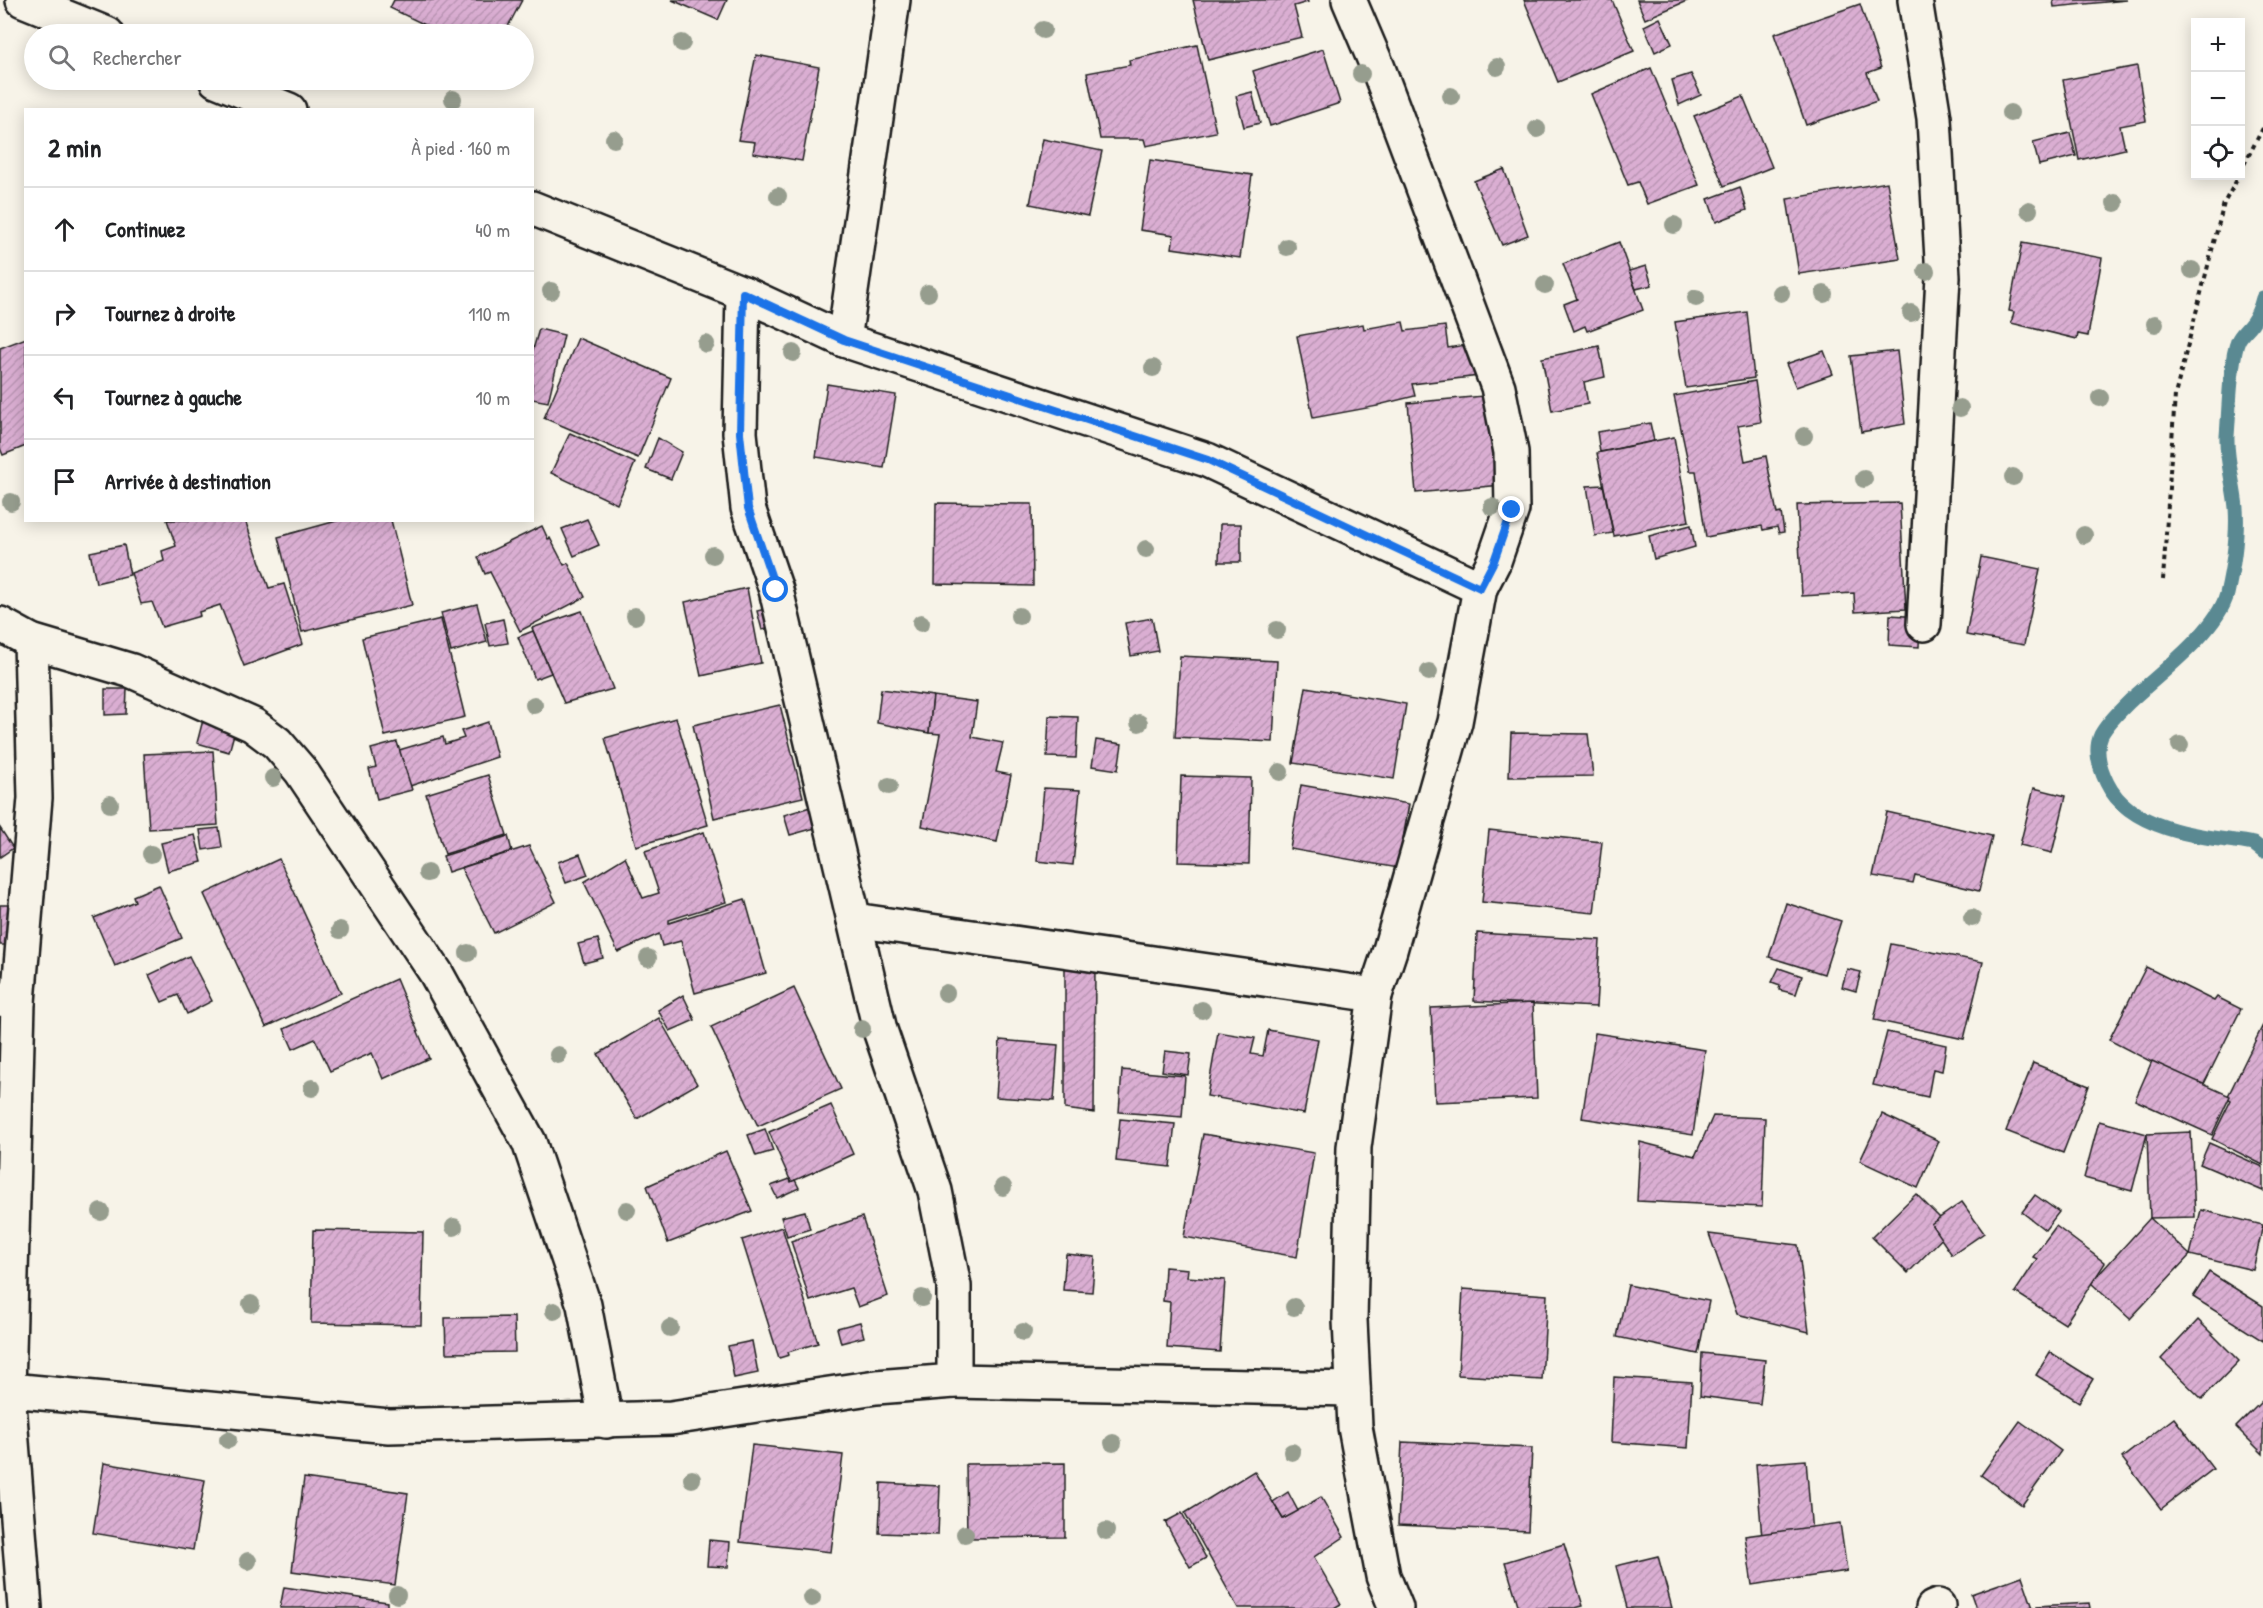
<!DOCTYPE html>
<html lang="fr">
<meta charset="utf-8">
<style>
body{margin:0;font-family:"Patrick Hand",sans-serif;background:#f2f2f2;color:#202124}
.controls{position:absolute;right:18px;top:18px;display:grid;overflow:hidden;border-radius:0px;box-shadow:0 3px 15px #0003}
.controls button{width:54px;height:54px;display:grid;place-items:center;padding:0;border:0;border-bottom:2px solid #e0e0e0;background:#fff;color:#202124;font:30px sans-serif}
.stop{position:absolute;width:18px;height:18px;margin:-14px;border:4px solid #1a73e8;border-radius:50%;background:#fff}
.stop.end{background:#1a73e8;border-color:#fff;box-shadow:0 2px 6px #0008}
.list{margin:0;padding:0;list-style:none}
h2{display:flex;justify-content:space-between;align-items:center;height:78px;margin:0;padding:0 24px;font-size:26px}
h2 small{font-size:20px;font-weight:400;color:#757577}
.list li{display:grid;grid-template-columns:39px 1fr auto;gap:18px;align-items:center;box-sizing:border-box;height:84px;padding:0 24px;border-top:2px solid #e0e0e0}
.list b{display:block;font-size:22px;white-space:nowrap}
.list em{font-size:20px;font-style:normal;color:#757577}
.icon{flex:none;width:33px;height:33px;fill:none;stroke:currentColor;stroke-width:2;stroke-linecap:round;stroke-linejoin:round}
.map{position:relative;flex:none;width:2263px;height:1608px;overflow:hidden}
.search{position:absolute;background:#fff;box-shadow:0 3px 15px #0003;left:24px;top:24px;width:510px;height:66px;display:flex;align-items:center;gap:15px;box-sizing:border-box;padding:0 21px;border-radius:33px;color:#757577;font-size:22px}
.panel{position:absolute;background:#fff;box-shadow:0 3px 15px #0003;left:24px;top:108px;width:510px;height:414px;border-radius:0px}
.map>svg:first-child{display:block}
</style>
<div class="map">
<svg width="2263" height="1608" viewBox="0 0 2263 1608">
<defs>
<pattern id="building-hatch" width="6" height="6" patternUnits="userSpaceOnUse" patternTransform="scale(1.5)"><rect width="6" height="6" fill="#daaed2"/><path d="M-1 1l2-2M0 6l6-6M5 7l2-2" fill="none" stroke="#ba95b4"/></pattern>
</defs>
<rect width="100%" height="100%" fill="#f7f3e8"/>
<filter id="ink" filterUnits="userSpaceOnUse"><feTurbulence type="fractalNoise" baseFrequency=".0167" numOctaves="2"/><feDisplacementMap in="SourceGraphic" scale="12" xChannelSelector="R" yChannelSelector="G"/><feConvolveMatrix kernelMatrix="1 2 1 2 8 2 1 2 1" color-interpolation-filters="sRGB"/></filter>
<g filter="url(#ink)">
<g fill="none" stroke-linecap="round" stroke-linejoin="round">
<path stroke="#5a8992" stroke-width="15" d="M2263 298C2261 306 2257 316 2252 323 2248 329 2241 334 2238 341 2230 360 2229 413 2227 436 2226 460 2234 484 2236 508 2238 535 2233 567 2227 594 2217 631 2159 674 2130 701 2120 711 2108 722 2101 735 2094 751 2100 769 2107 783 2129 829 2199 837 2243 842L2254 844 2263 851"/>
</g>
<g fill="url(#building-hatch)" stroke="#1c1c1c" stroke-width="1.5">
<path d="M394 0H522L504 34H444L390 8Z"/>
<path d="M672 0H727L718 20Z"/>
<path d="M1193 0H1307L1308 2 1294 6 1302 37 1208 60Z"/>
<path d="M1524 0H1612L1634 51 1558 82Z"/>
<path d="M1637 0H1689L1645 19Z"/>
<path d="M2053 0H2127L2054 7Z"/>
<path d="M1860 4 1881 68 1867 73 1877 101 1806 125 1774 34Z"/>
<path d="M1660 18 1672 44 1655 52 1644 26Z"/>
<path d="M1197 45 1216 132 1146 146 1144 139H1100L1087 73 1130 65 1129 60Z"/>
<path d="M1323 49 1340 103 1270 126 1253 71Z"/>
<path d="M756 55 819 67 802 161 753 153 755 142 738 140Z"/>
<path d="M2137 66 2146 121 2120 126 2125 149 2079 160 2063 80Z"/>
<path d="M1651 68 1699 185 1647 204 1638 182 1628 185 1591 94Z"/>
<path d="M1691 74 1701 95 1679 105 1672 80Z"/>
<path d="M1252 92 1260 123 1244 127 1236 96Z"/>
<path d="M1743 96 1772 167 1724 186 1694 116Z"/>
<path d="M2070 133 2076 156 2039 165 2033 142Z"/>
<path d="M1043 139 1102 151 1088 216 1030 204Z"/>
<path d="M1150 160 1252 175 1240 258 1172 248 1174 235 1140 230Z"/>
<path d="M1504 169 1528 235 1502 245 1474 181Z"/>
<path d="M1887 182 1900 259 1799 274 1787 199Z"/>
<path d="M1740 187 1747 210 1716 222 1708 199Z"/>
<path d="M1619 242 1643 310 1587 331 1585 326 1574 331 1564 304 1577 299 1563 264Z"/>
<path d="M2022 243 2102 258 2088 336 2078 334 2077 339 2011 323 2014 312 2009 311Z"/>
<path d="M1646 266 1652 285 1636 289 1629 271Z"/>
<path d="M1747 312 1754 378 1686 388 1675 322Z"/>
<path d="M1403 322 1405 331 1445 326 1448 348 1471 344 1479 376 1412 384 1415 396 1378 405V406L1313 418 1297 336 1363 324 1364 329Z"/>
<path d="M539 329 564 335 548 402 532 399V353Z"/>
<path d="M26 338V446L3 455 0 448V348Z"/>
<path d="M578 338 671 378 638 458 544 418Z"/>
<path d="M1599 346 1605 377 1584 382 1588 404 1552 411 1542 358Z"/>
<path d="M1824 351 1833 374 1796 387 1786 364Z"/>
<path d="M1897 351 1905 424 1861 432 1851 356Z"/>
<path d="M1755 381 1761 422 1738 426 1745 461 1766 456 1777 514 1781 513 1784 532 1779 533 1777 527 1763 530 1762 526 1706 537 1696 471H1690L1674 396Z"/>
<path d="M827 384 896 395 884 468 816 457Z"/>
<path d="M1494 395 1502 485 1416 493 1408 403Z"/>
<path d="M1650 423 1654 441 1600 452 1597 432Z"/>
<path d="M570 433 635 463 617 504 551 473Z"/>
<path d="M1674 437 1689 521 1614 536 1597 453Z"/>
<path d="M658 438 682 452 671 479 646 469Z"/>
<path d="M1603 485 1613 533 1595 536 1587 486Z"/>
<path d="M936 503 1032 504 1033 586 935 584Z"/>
<path d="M1900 503 1906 609 1855 612 1854 593 1802 596 1797 505Z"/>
<path d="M587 519 599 545 574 556 562 529Z"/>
<path d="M167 520H245L269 588 284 584 303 644 244 666 220 605 199 612 200 616 162 627 152 602 141 604 131 573 164 561 162 551 176 546Z"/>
<path d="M340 520H391L412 605 302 632 278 537Z"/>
<path d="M1220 524H1241V562H1219Z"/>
<path d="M1691 525 1695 547 1654 559 1649 536Z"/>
<path d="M542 526 548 539 550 538 564 565 568 563 585 597 520 631 490 572 485 574 478 557Z"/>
<path d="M124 545 130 575 96 583 90 552Z"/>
<path d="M1981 557 2040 569 2024 645 1966 635Z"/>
<path d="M747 588 761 663 701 676 685 602Z"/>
<path d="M477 604 487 642 451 652 441 613Z"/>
<path d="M777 606 782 626 762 630 757 611Z"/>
<path d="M582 611 613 689 564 703 532 628Z"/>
<path d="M1890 615 1920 617 1919 647 1889 645Z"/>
<path d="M1152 618 1158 651 1131 656 1125 623Z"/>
<path d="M441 619 465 717 385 736 362 638Z"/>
<path d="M503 619 508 643 490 646 485 623Z"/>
<path d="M533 631 551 673 535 679 518 637Z"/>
<path d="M1180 656 1277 661 1273 742 1175 737Z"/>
<path d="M1306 687 1406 704 1394 779 1293 763Z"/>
<path d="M105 689H127L126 714 105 715Z"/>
<path d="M881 689 933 696 929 733 877 723Z"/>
<path d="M933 696 977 702 972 737 1003 743 996 772 1011 775 997 842 922 826 940 734 929 733Z"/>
<path d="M780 705 803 797 714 818 693 725Z"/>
<path d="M205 712 234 734 229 752 197 743Z"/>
<path d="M1049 716 1078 717 1076 758 1047 757Z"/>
<path d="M676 718 708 825 636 846 605 738Z"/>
<path d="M488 722 497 757 410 786 399 750 443 737 445 744 464 738 461 731Z"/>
<path d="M1511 733 1588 734 1593 776 1509 777Z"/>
<path d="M1096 740 1122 744 1118 770 1092 766Z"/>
<path d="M397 742 412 790 377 799 369 769 376 767 371 749Z"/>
<path d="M213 751 218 825 149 829 144 754Z"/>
<path d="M488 775 507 835 445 854 426 794Z"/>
<path d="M1181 776 1251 778 1249 864 1178 862Z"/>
<path d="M1301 785 1409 804 1398 868 1290 849Z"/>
<path d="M1044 788 1080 790 1073 865 1037 861Z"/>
<path d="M2034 788 2066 796 2052 853 2020 845Z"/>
<path d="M820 804 826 825 790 835 784 815Z"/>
<path d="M1887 812 1992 836 1979 891 1915 875 1913 883 1873 876Z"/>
<path d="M0 828 13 848 0 857Z"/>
<path d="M219 828 222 847 203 850 200 830Z"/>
<path d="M1489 830 1602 842 1594 913 1482 902Z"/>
<path d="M704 832 726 902 669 920V923L745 899 766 973 695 993 681 941 662 946 659 934 618 952 584 882 625 857 643 898 659 893 645 851Z"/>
<path d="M195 835 202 862 168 871 161 843Z"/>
<path d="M508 836 512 851 448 872 443 856Z"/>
<path d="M529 846 556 902 494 933 461 868Z"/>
<path d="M580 854 588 875 566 883 558 862Z"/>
<path d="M279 859 341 993 266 1027 204 894Z"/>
<path d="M159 885 182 938 115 966 94 918 135 901 133 896Z"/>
<path d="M1786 903 1841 921 1824 974 1769 957Z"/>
<rect x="0" y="905" width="16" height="40"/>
<path d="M1477 933 1600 940 1596 1007 1474 1001Z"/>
<path d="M598 939 603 958 584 963 578 944Z"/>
<path d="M1891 944 1983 962 1964 1039 1874 1020Z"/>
<path d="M189 956 212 1001 187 1014 178 995 162 1002 149 975Z"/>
<path d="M1065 964H1095L1094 1113 1065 1109Z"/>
<path d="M2146 967 2214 1001 2217 997 2241 1009 2202 1088 2109 1040Z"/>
<path d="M1779 968 1802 976 1796 994 1779 990 1780 985 1772 982Z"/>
<path d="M1847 969 1861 972 1856 991 1842 987Z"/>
<path d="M396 979 429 1058 383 1079 372 1053 330 1071 315 1039 293 1049 284 1029Z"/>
<path d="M794 988 841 1089 758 1126 711 1027Z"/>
<path d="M683 995 695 1020 670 1031 658 1010Z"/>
<path d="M1533 1003 1537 1098 1435 1102 1431 1008Z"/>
<path d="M659 1018 697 1084 637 1119 598 1054Z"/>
<path d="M2263 1025V1165L2212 1139 2231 1100 2227 1098Z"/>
<path d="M1268 1030 1318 1039 1304 1114 1207 1096 1218 1032 1255 1038 1251 1054 1263 1056Z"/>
<path d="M1887 1032 1946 1045 1942 1071 1933 1069 1928 1097 1873 1085Z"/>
<path d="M1595 1033 1705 1050 1693 1135 1582 1118Z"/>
<path d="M1000 1040 1058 1045 1054 1101 996 1097Z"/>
<path d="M1165 1051 1191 1054 1188 1075 1162 1071Z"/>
<path d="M2152 1061 2230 1096 2212 1135 2135 1100Z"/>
<path d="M2033 1063 2089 1086 2063 1153 2006 1131Z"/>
<path d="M1122 1070 1185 1076 1182 1117 1119 1112Z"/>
<path d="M831 1105 853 1154 791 1182 769 1132Z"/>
<path d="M1882 1114 1939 1141 1918 1188 1860 1161Z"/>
<path d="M1713 1116 1765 1118 1762 1207 1637 1201 1640 1142 1695 1156Z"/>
<path d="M1120 1119 1175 1124 1170 1167 1116 1161Z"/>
<path d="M2099 1121 2147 1134 2132 1191 2084 1178Z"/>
<path d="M765 1129 773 1151 756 1156 748 1135Z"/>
<path d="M2191 1132 2195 1217 2150 1218 2147 1134Z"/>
<path d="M1203 1134 1314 1153 1297 1257 1184 1237Z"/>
<path d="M2209 1143 2263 1167V1191L2200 1164Z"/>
<path d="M726 1151 752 1211 668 1243 647 1186Z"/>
<path d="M790 1179 791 1182 795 1180 799 1188 777 1198 771 1186Z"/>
<path d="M1916 1194 1951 1229 1908 1273 1872 1237Z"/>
<path d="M2035 1195 2059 1212 2045 1230 2022 1212Z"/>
<path d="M1962 1202 1984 1233 1952 1255 1931 1224Z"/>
<path d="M2201 1210 2263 1225 2253 1270 2190 1255Z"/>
<path d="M805 1211 810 1229 787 1236 781 1217Z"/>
<path d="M862 1217 888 1296 858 1307 851 1288 810 1301 791 1241Z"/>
<path d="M2150 1218 2190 1255 2130 1319 2091 1283Z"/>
<path d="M2056 1226 2105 1263 2065 1324 2015 1292 2037 1259 2033 1257Z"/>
<path d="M782 1227 818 1343 788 1352 789 1355 779 1358 742 1240Z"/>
<path d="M313 1230 423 1232 421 1325 311 1323Z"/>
<path d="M1709 1234 1798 1245 1809 1332 1737 1314Z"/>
<path d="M1066 1254 1095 1257 1092 1292 1063 1290Z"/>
<path d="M1165 1267 1188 1269 1187 1277 1225 1280 1220 1352 1167 1348 1170 1302 1163 1301Z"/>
<path d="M2209 1272 2263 1306V1341L2193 1297Z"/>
<path d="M1628 1285 1709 1301 1698 1354 1617 1337Z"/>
<path d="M1463 1289 1547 1295 1542 1380 1458 1375Z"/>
<path d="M514 1317 515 1352 446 1353 445 1318Z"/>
<path d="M2198 1320 2239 1361 2202 1399 2161 1359Z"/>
<path d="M860 1322 864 1337 841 1343 837 1328Z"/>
<path d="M752 1341 758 1373 734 1378 728 1346Z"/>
<path d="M2050 1352 2093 1379 2079 1402 2036 1375Z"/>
<path d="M1702 1353 1765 1360 1760 1404 1700 1396Z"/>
<path d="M1614 1377 1692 1382 1688 1448 1611 1442Z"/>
<path d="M2263 1400V1454L2236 1427Z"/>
<path d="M2174 1418 2213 1469 2161 1509 2122 1458Z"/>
<path d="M2020 1421 2061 1451 2022 1505 1981 1475Z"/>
<path d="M1402 1442 1532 1448 1528 1531 1398 1525Z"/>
<path d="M752 1445 843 1455 831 1552 740 1542Z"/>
<path d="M1806 1460 1812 1534 1762 1538 1756 1464Z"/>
<path d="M104 1463 205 1480 193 1550 93 1533Z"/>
<path d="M1065 1463V1537L967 1538 966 1464Z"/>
<path d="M1254 1471 1283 1519 1321 1497 1344 1537 1314 1557 1341 1604 1334 1608H1238L1185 1513Z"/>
<path d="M304 1478 408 1493 395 1585 292 1571Z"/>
<path d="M881 1483 940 1486 938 1535 879 1533Z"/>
<path d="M1288 1492 1298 1511 1283 1519 1273 1502Z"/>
<path d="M1182 1513 1206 1558 1190 1567 1165 1522Z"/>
<path d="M1840 1523 1847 1571 1752 1585 1745 1536Z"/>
<path d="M709 1540 730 1542 728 1567 707 1566Z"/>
<path d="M1564 1544 1583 1606 1575 1608H1519L1505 1562Z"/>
<path d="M1658 1556 1672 1608H1627L1616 1566Z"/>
<path d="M2022 1576 2033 1608H1976L1971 1594Z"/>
<path d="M284 1587 387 1602V1608H280Z"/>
<path d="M2089 1603 2090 1608H2038L2037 1606Z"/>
</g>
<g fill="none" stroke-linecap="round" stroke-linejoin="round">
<g stroke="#1c1c1c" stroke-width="38">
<g id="minor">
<path d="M23 0 107 34"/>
<path d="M1915 0 1934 118 1943 277 1924 624"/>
<path d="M216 80 289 110"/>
<path d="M532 208 743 293 844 340 1207 460 1480 588 1494 561 1512 509 1511 452 1498 387 1378 68 1349 0"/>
<path d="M844 340 893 0"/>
<path d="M0 624 31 641 132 671 253 725 277 743 301 771 436 973 529 1142 584 1305 606 1421"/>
<path d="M854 920 1375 995"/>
<path d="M0 999 18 1002 35 798 31 641"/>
<path d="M18 1002 8 1391 25 1608"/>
<path d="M954 1381 1353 1389"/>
<path d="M0 1389 389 1426 671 1418 876 1387 954 1381V1286L935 1191 880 1030 776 590 748 508 740 433 743 293"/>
<path d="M1396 1608 1383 1576 1355 1427 1350 1320 1354 1147 1375 995 1390 950 1455 722 1480 588"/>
<path d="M1933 1608 1938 1606"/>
</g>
</g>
<g stroke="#1c1c1c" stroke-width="4" stroke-dasharray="4.5 4.5" stroke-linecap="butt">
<path d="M2240 172 2263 128"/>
<path d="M2163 580 2175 395 2224 203 2239 176"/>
</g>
<use href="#minor" stroke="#f7f3e8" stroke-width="33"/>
</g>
<g fill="#969d8e">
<circle cx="1043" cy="30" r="9"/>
<circle cx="682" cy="43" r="9"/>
<circle cx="1497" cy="67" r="9"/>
<circle cx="1361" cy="74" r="9"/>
<circle cx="1451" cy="96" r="9"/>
<circle cx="453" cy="99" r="9"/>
<circle cx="2010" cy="113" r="9"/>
<circle cx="1537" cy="129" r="9"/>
<circle cx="614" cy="139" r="9"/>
<circle cx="778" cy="196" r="9"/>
<circle cx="2115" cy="203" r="9"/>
<circle cx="2029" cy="210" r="9"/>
<circle cx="1674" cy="225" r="9"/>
<circle cx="1287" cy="247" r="9"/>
<circle cx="2192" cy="270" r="9"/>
<circle cx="1926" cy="271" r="9"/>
<circle cx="1545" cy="285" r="9"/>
<circle cx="551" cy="291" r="9"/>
<circle cx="928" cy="293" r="9"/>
<circle cx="1781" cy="293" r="9"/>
<circle cx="1824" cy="294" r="9"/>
<circle cx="1696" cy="298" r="9"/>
<circle cx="1911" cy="313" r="9"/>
<circle cx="2155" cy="324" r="9"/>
<circle cx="706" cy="344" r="9"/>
<circle cx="793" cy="353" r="9"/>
<circle cx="1153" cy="368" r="9"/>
<circle cx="2100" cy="398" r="9"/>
<circle cx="1960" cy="408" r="9"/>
<circle cx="1804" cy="436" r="9"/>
<circle cx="2013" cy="477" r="9"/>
<circle cx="1864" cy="479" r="9"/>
<circle cx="11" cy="502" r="9"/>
<circle cx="1492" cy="507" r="9"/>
<circle cx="2084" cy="535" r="9"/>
<circle cx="1146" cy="549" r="9"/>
<circle cx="713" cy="555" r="9"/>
<circle cx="635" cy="616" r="9"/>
<circle cx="1019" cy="616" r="9"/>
<circle cx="921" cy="623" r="9"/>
<circle cx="1277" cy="630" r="9"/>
<circle cx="1429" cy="672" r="9"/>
<circle cx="534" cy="705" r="9"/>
<circle cx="1139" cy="723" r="9"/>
<circle cx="2180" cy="745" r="9"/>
<circle cx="1280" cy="772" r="9"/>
<circle cx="273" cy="778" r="9"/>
<circle cx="889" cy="786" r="9"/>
<circle cx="110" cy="804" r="9"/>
<circle cx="151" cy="854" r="9"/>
<circle cx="427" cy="873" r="9"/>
<circle cx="1972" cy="918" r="9"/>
<circle cx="340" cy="930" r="9"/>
<circle cx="468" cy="953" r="9"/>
<circle cx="648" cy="958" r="9"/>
<circle cx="946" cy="993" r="9"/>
<circle cx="1202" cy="1010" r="9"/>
<circle cx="862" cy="1029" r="9"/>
<circle cx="558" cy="1055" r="9"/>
<circle cx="312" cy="1088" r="9"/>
<circle cx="1003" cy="1187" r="9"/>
<circle cx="627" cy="1210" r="9"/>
<circle cx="101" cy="1212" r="9"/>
<circle cx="454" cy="1227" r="9"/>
<circle cx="922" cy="1298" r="9"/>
<circle cx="251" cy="1304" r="9"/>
<circle cx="1294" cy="1307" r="9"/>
<circle cx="554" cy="1311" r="9"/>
<circle cx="670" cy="1328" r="9"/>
<circle cx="1023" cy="1332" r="9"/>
<circle cx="228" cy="1440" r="9"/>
<circle cx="1113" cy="1443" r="9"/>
<circle cx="1292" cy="1452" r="9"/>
<circle cx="692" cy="1479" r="9"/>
<circle cx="1106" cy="1531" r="9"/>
<circle cx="965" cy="1534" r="9"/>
<circle cx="248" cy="1561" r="9"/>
<circle cx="397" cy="1595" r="9"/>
<circle cx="812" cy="1598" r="9"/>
</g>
</g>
<g fill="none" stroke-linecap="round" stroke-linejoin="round" filter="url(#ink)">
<path stroke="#1a73e8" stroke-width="8" d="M776 590 748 508 740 433 743 293 844 340 1208 460 1480 588 1494 561 1512 510"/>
</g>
</svg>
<div class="controls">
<button>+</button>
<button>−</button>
<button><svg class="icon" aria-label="locate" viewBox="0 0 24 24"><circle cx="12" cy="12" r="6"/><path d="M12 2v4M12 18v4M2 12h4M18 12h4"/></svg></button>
</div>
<div class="stop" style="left:776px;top:590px"></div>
<div class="stop end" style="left:1512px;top:510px"></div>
<div class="search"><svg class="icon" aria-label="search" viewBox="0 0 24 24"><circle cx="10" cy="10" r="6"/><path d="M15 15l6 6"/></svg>Rechercher</div>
<section class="panel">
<h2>2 min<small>À pied · 160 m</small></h2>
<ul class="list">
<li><svg class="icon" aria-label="ahead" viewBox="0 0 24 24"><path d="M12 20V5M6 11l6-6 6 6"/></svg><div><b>Continuez</b></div><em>40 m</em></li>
<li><svg class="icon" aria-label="right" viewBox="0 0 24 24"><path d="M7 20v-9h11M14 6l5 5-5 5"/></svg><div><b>Tournez à droite</b></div><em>110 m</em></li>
<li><svg class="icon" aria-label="left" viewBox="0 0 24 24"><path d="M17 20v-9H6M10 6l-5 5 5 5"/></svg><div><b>Tournez à gauche</b></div><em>10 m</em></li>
<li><svg class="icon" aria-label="arrive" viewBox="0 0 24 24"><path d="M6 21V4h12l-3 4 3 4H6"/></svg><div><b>Arrivée à destination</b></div></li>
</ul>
</section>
</div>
